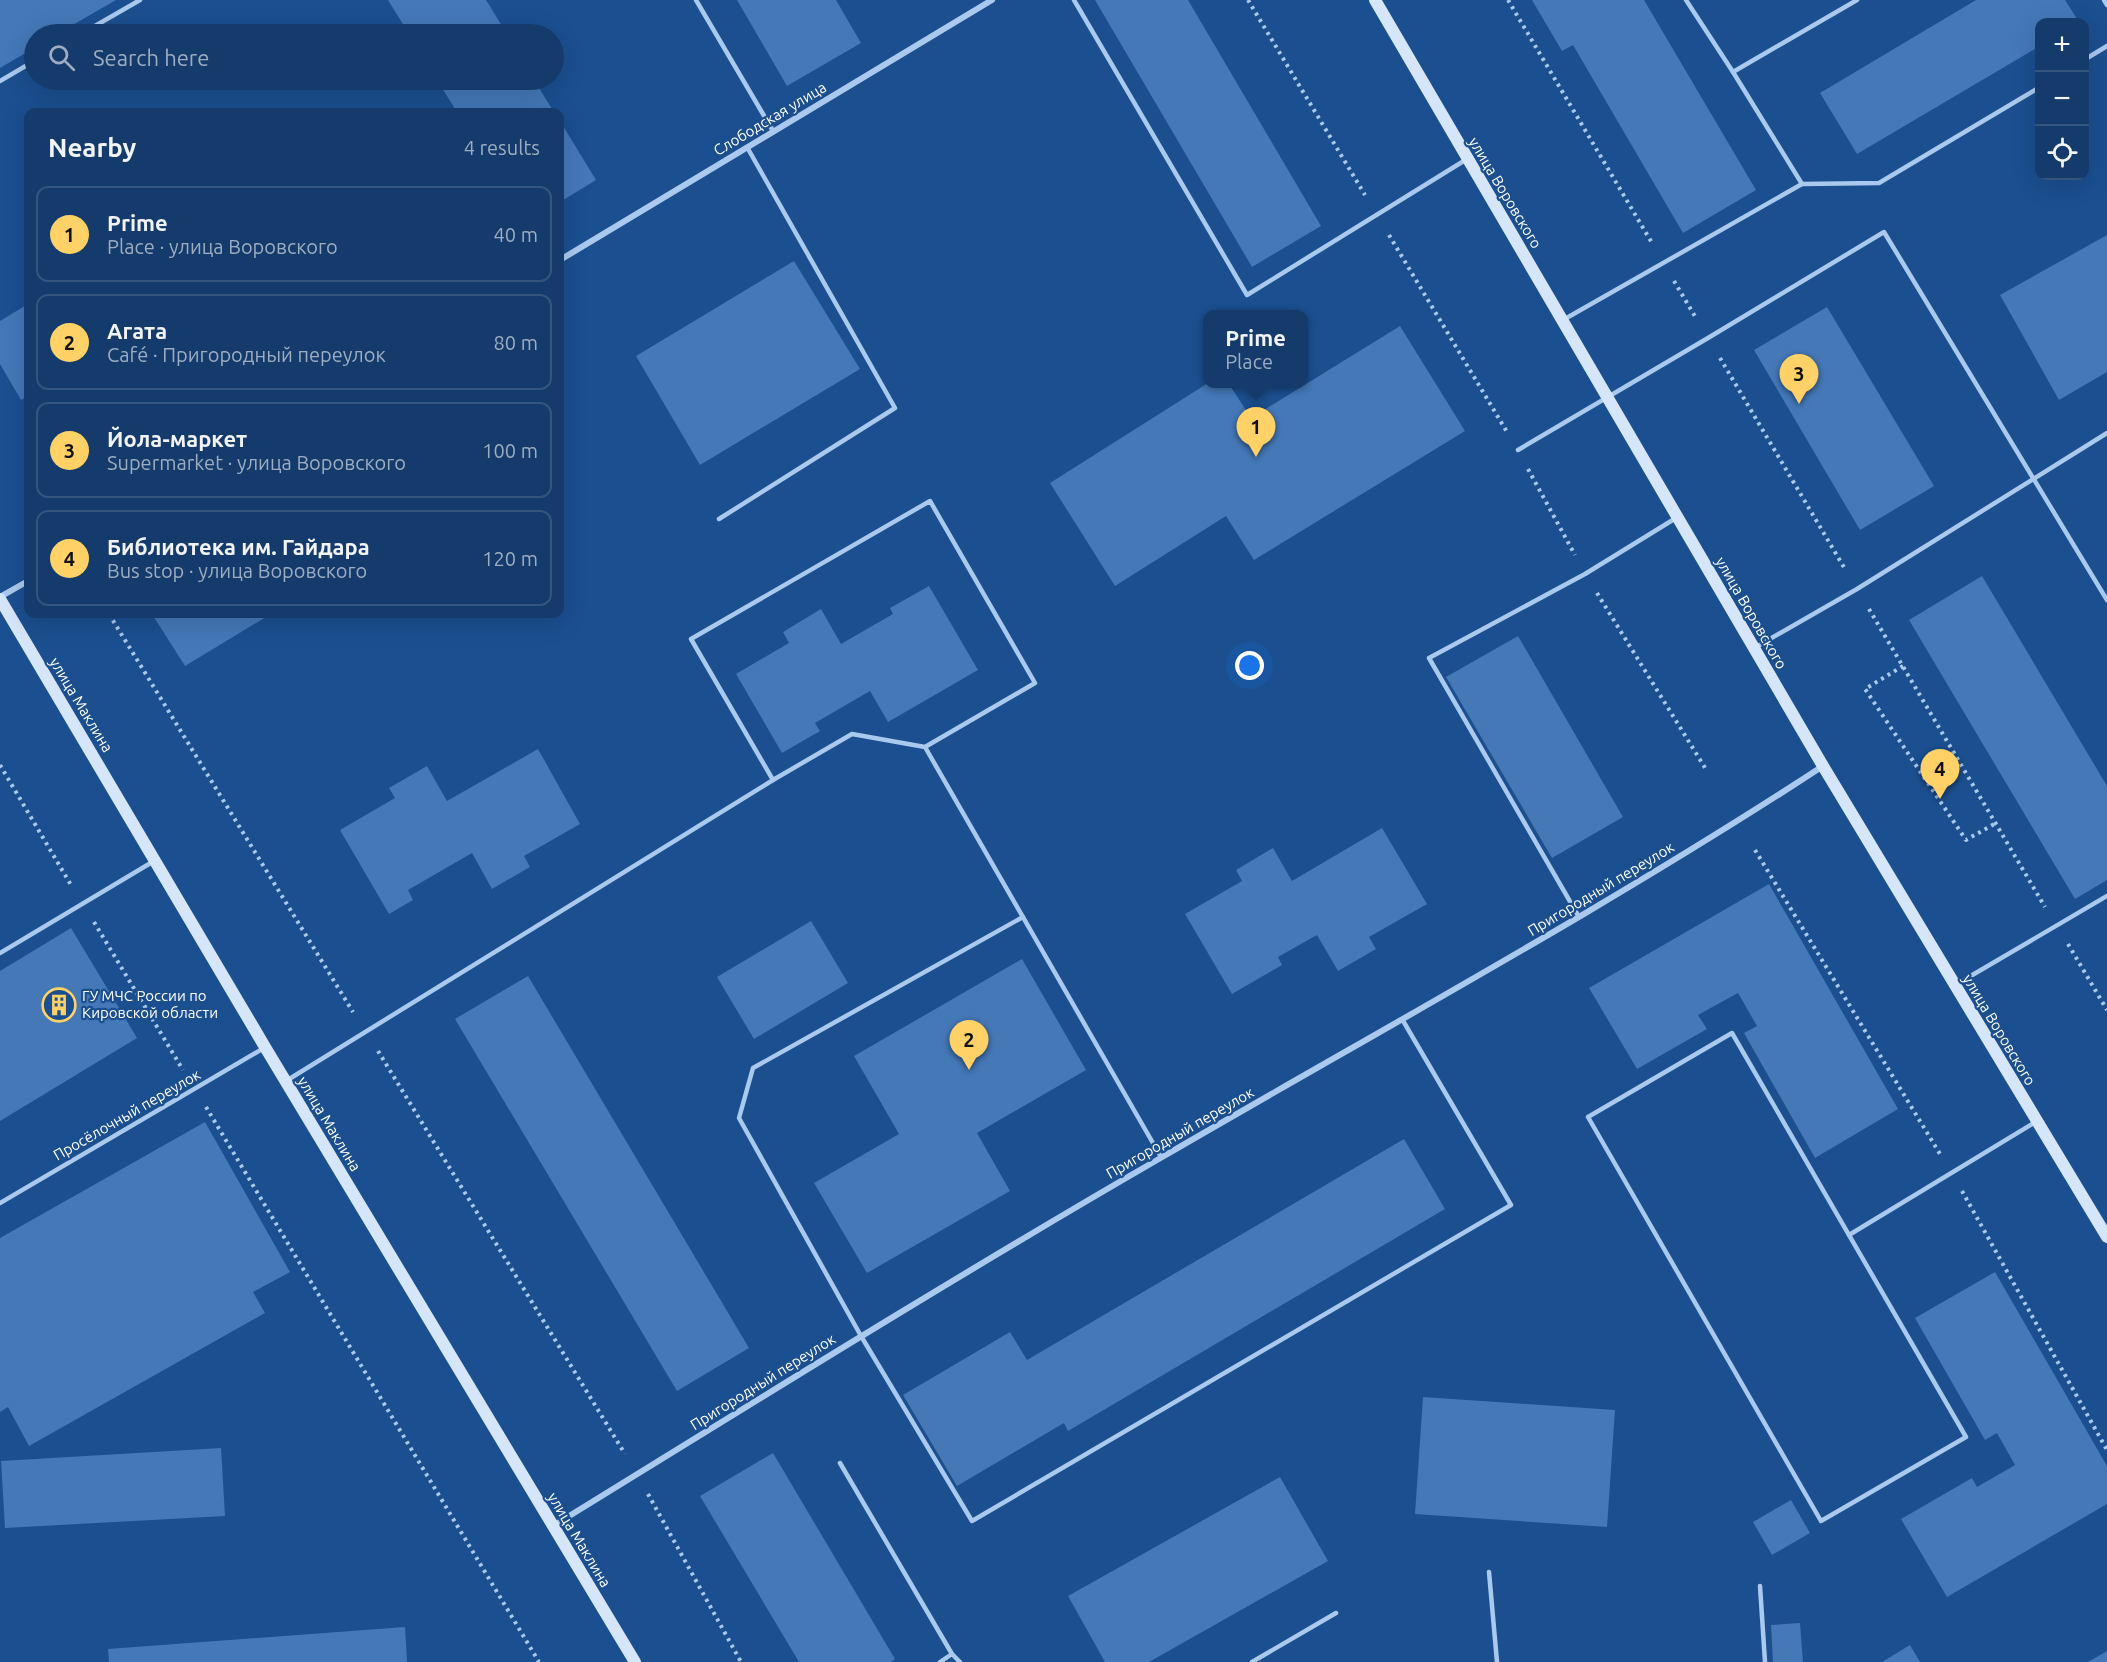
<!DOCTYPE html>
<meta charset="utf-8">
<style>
body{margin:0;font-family:Ubuntu,sans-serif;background:#214673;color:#f1f3f6}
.controls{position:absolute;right:18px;top:18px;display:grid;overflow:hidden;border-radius:12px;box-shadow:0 6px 24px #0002}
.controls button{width:54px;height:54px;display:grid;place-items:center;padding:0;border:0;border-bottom:2px solid #33557e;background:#143b6b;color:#f1f3f6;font:30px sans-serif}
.you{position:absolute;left:1250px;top:666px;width:21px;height:21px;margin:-15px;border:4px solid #fff;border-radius:50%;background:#1a73e8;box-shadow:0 0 0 9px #1a73e833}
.badge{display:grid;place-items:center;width:39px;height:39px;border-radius:50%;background:#ffd166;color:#111;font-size:20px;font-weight:700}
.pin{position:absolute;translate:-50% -50px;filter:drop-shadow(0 2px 3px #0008)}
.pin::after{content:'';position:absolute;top:32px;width:21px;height:18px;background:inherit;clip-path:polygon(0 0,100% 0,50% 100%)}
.popup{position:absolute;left:1203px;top:310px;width:105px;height:78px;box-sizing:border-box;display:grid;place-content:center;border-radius:12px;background:#143b6b;filter:drop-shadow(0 2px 4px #0005);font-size:20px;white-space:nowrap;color:#9dadc1}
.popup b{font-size:22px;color:#f1f3f6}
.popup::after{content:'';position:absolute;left:50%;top:100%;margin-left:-12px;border:12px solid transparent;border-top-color:#143b6b}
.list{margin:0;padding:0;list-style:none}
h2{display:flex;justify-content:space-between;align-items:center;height:78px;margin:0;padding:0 24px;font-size:26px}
h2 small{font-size:20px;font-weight:400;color:#9dadc1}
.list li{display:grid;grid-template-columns:39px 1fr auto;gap:18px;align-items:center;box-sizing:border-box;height:96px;margin:0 12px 12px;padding:0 12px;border:2px solid #33557e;border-radius:12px}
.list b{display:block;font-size:22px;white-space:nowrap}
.list p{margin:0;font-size:20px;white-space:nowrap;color:#9dadc1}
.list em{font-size:20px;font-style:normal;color:#9dadc1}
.icon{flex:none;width:33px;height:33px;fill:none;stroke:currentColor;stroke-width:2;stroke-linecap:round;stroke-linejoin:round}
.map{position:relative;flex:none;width:2107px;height:1662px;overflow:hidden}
.search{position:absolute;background:#143b6b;box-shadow:0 6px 24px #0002;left:24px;top:24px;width:540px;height:66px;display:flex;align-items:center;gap:15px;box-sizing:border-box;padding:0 21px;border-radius:33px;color:#9dadc1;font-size:22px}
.panel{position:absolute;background:#143b6b;box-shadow:0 6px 24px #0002;left:24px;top:108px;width:540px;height:510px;border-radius:12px}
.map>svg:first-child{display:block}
</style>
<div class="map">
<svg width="2107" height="1662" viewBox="0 0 2107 1662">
<rect width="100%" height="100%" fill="#1b4f8f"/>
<g fill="#4478b7">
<path d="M0 0H116L57 34H34V48L0 68Z"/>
<path d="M388 0H486L507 34H409Z"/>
<path d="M737 0H836L861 43 787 86Z"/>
<path d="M1095 0H1188L1321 226 1252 267Z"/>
<path d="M1532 0H1644L1756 190 1683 233 1573 45 1562 51Z"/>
<path d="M1976 0H2065L2079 22H2040V46L1857 154 1820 93Z"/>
<path d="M437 80H534L554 112H457Z"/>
<path d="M560 121 596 180 560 202Z"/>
<path d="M2107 235V372L2059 400 2000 295Z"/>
<path d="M794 261 860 369 700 465 636 356Z"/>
<path d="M28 304V396L21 400 0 364V321Z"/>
<path d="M1827 307 1934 486 1860 530 1754 350Z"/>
<path d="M1400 326 1465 431 1254 560 1226 516 1115 586 1050 483 1208 383 1229 384 1251 418Z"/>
<path d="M1982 576 2107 786V880L2075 899 1909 620Z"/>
<path d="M929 586 978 670 888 722 870 691 815 723 820 731 782 753 736 674 789 643 783 632 821 609 841 644 893 614 890 608Z"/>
<path d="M152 614H271L185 666Z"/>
<path d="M1518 636 1623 817 1552 858 1446 677Z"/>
<path d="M538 749 580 824 524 856 530 867 492 889 472 853 408 890 413 900 389 914 340 830 395 798 389 788 427 766 447 801Z"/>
<path d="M1382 828 1427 904 1369 937 1376 949 1338 971 1317 935 1278 957 1282 965 1232 994 1185 914 1242 881 1236 870 1273 848 1292 881Z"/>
<path d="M1769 884 1898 1109 1815 1158 1744 1033 1757 1026 1738 993 1698 1015 1707 1029 1637 1069 1589 988Z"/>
<path d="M811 921 848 983 754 1039 717 977Z"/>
<path d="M71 928 137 1038 0 1121V971Z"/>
<path d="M1022 959 1086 1070 977 1133 1010 1191 867 1273 814 1183 899 1134 854 1056Z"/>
<path d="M528 976 749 1348 677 1391 455 1019Z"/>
<path d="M205 1122 290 1272 253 1292 265 1313 29 1446 8 1407 0 1412V1238Z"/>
<path d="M1404 1139 1445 1209 1068 1431 1064 1423 957 1486 903 1395 1010 1332 1027 1360Z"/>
<path d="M1995 1272 2107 1466V1504L1947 1597 1901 1519 1972 1478 1977 1487 2015 1465 1997 1433 1985 1440 1915 1318Z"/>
<path d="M1423 1397 1615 1410 1607 1527 1415 1514Z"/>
<path d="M221 1448 225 1516 5 1528 1 1461Z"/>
<path d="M773 1453 895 1659 891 1662H799L700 1496Z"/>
<path d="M1280 1477 1328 1561 1149 1662H1105L1068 1596Z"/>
<path d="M1791 1500 1810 1533 1772 1555 1753 1522Z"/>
<path d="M1800 1623 1803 1662H1773L1771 1625Z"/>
<path d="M405 1627 407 1662H109L108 1649Z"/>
<path d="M1910 1645 1920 1662H1882Z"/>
<path d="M2107 1651V1662H2088Z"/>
</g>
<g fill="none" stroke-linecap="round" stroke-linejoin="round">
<g stroke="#a9c9ee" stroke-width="4" stroke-dasharray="3 4.5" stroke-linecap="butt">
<path d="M1248 0 1365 195"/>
<path d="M1508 0 1652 243"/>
<path d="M1389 235 1507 432"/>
<path d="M1674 281 1696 318"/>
<path d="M1720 358 1845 569"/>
<path d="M1528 469 1575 555"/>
<path d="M1597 593 1707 771"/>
<path d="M1869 609 2045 907"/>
<path d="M109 614 353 1012"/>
<path d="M1903 666 1865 689 1966 840 1996 823"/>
<path d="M0 765 71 885"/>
<path d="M1755 850 1940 1154"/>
<path d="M94 922 183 1070"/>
<path d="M2068 944 2107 1010"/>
<path d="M378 1051 625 1454"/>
<path d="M206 1107 539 1662"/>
<path d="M1962 1191 2107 1450"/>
<path d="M648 1494 741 1662"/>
</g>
<g stroke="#a9c9ee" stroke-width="4.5">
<path d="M696 0 773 131"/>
<path d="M1074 0 1247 295 1467 159"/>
<path d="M1686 0 1733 72"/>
<path d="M2104 0 2107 5"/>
<path d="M81 34 140 0"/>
<path d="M2084 60 2107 46"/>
<path d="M0 81 34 61"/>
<path d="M1802 184 1879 183 2040 87"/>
<path d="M1563 320 1802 184 1733 72 1857 0"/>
<path d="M1518 450 1708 338 1884 232 2107 600"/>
<path d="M719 519 895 408 747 147"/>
<path d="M1756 647 1857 589 2107 433"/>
<path d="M925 747 852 734 773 780 691 639 930 501 1035 683 925 747 1161 1157"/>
<path d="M1023 917 753 1068 739 1118 861 1336 972 1521 1511 1205 1402 1019"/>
<path d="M1579 917 1429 658 1585 574 1676 518"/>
<path d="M0 953 154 861"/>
<path d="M1957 984 2107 896"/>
<path d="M1732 1033 1966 1437 1821 1521 1588 1117Z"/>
<path d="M286 1081 773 780"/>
<path d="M0 1203 264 1048"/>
<path d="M1849 1235 2037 1121"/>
<path d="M840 1463 952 1654"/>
<path d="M1489 1572 1497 1662"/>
<path d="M1760 1586 1765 1662"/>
<path d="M940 1662 952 1654 960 1662"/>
<path d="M1252 1662 1336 1613"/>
</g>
<g stroke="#a9c9ee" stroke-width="6">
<path d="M560 260 992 0"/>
<path d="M0 597 28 581"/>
<path d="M553 1526C756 1401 958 1275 1164 1156 1384 1028 1609 906 1823 766"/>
</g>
<g stroke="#d6e6fa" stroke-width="12">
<path d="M1375 0 1823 766 2107 1237"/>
<path d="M0 599 265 1047 635 1662"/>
</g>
</g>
<defs>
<g id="building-ring" transform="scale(1.725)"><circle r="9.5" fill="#1b4f8f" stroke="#ffd166" stroke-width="1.5"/><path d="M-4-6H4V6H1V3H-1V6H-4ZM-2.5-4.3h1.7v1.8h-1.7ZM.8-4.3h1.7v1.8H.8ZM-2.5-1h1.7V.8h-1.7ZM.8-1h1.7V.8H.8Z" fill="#ffd166"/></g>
</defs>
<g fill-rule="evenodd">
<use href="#building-ring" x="59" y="1005"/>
</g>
<g text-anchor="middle" stroke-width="4.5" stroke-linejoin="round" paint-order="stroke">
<g font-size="15" fill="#fff" stroke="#1b4f8f">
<text transform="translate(770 119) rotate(-31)" y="5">Слободская улица</text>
<text transform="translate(1505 193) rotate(59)" y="5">улица Воровского</text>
<text transform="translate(1751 613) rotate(60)" y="5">улица Воровского</text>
<text transform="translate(81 705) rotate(59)" y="5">улица Маклина</text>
<text transform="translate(1601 889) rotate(-31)" y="5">Пригородный переулок</text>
<text transform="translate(1999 1030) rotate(59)" y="5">улица Воровского</text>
<text transform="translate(127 1115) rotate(-30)" y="5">Просёлочный переулок</text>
<text transform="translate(329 1124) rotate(59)" y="5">улица Маклина</text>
<text transform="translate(1180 1133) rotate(-30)" y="5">Пригородный переулок</text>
<text transform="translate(763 1382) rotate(-32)" y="5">Пригородный переулок</text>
<text transform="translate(579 1540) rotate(59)" y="5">улица Маклина</text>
</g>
<g font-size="15" fill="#fff" stroke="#1b4f8f" text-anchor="start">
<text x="82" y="1001">ГУ МЧС России по<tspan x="82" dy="17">Кировской области</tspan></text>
</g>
</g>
</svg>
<div class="controls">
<button>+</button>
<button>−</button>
<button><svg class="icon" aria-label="locate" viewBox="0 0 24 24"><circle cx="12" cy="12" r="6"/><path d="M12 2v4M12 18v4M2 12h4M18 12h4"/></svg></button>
</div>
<div class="you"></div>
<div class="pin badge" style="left:1256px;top:457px">1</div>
<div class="popup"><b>Prime</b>Place</div>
<div class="pin badge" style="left:969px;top:1070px">2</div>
<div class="pin badge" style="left:1799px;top:404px">3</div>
<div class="pin badge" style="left:1940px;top:799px">4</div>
<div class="search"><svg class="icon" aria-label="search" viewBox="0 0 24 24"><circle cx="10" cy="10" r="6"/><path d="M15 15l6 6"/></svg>Search here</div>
<section class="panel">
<h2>Nearby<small>4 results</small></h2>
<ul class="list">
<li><span class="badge">1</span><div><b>Prime</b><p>Place · улица Воровского</p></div><em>40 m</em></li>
<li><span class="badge">2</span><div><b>Агата</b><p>Café · Пригородный переулок</p></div><em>80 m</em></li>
<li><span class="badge">3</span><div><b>Йола-маркет</b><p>Supermarket · улица Воровского</p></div><em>100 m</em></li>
<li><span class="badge">4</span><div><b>Библиотека им. Гайдара</b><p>Bus stop · улица Воровского</p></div><em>120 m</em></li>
</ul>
</section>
</div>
